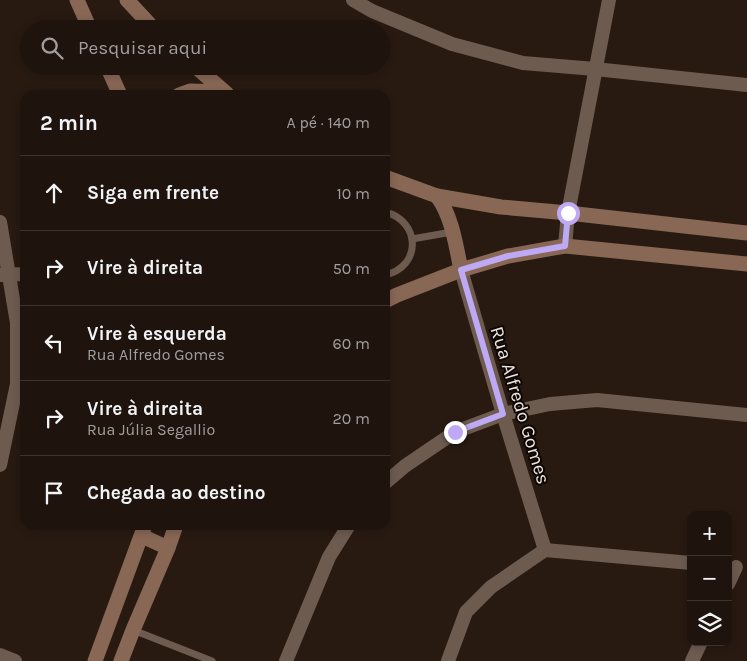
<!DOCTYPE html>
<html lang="pt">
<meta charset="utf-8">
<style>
body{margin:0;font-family:Karla,sans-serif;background:#261d16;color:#f1f3f6}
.controls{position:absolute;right:15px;bottom:15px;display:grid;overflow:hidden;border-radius:10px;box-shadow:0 2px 8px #0003}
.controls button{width:45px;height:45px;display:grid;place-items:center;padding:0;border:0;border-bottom:1px solid #3c332e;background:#1e140d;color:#f1f3f6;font:25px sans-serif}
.stop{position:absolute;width:15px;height:15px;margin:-11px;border:4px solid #bea9f4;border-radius:50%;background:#fff}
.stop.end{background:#bea9f4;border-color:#fff;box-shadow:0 1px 5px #0008}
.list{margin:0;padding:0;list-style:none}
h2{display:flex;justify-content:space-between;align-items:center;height:65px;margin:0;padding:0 20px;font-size:21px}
h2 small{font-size:16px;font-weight:400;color:#a19e9d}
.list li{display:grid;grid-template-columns:32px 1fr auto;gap:15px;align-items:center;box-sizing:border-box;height:75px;padding:0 20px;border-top:1px solid #3c332e}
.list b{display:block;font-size:19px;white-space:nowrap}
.list p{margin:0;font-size:16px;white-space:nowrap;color:#a19e9d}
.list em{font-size:16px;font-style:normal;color:#a19e9d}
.icon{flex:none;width:28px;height:28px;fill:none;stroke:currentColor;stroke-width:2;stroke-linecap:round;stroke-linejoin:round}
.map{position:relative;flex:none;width:747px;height:661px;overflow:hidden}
.search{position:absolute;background:#1e140d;box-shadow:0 2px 8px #0003;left:20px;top:20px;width:370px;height:55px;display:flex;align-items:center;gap:12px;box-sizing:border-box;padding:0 18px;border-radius:28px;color:#a19e9d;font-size:19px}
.panel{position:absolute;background:#1e140d;box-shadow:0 2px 8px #0003;left:20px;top:90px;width:370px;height:440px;border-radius:15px}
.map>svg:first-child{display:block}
</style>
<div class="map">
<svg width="747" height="661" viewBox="0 0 747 661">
<rect width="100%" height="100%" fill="#281a11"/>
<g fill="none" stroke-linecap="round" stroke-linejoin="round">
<g stroke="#6d5b50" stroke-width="7">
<path d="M385 212C421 221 422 267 385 275"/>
<path d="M412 239 452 232"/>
<path d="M133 630 212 661"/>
</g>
<g stroke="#6d5b50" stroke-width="14">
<path d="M353 0 372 11 452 44 523 63 595 69 747 85"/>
<path d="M0 222 17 323V384L0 465"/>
<path d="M565 246 568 213 609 0"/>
<path d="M461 270 503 414 545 550"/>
<path d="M1 275 25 274"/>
<path d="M385 483 405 466 455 432 503 414 550 404 597 400 747 415"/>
<path d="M728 584 736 567"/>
<path d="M0 655 15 661"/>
<path d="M286 661 329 557 349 525"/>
<path d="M448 661 466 612 491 587 545 550 691 563"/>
<path d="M692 661 701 642"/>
</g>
<g stroke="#886755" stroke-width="15">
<path d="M77 0 90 29"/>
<path d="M127 0 154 29"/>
<path d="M107 66 120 95"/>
<path d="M195 66 227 94"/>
<path d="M179 95 190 91 224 92"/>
<path d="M385 177 437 196 501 207 568 213 747 233"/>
<path d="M437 196C452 216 456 246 461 270"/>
<path d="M385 301 397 295 461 270 508 256 565 246 747 264"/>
<path d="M142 536 168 548"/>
<path d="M95 661 145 525"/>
<path d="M121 661 133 630 168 548 176 525"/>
</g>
</g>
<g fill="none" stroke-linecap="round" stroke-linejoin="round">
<path stroke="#bea9f4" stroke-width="6" d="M455 432 503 414 461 270 508 256 565 246 568 213"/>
</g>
<g text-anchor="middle" stroke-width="4" stroke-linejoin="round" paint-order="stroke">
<g font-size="19" fill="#efe5df" stroke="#0c0604">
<text transform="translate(521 405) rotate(73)" y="7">Rua Alfredo Gomes</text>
</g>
</g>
</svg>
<div class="controls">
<button>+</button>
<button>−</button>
<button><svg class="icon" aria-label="layers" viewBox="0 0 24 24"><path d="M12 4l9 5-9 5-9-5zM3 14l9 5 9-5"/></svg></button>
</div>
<div class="stop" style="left:568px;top:213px"></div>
<div class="stop end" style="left:455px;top:432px"></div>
<div class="search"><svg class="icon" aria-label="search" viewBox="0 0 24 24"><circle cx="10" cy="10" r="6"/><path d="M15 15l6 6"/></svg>Pesquisar aqui</div>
<section class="panel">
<h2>2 min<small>A pé · 140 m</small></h2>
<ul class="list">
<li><svg class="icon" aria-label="ahead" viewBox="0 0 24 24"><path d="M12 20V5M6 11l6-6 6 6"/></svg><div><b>Siga em frente</b></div><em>10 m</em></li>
<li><svg class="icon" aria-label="right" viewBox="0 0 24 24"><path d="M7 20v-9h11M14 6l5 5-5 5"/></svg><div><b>Vire à direita</b></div><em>50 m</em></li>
<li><svg class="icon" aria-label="left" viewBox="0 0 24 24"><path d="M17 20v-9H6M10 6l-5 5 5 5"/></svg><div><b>Vire à esquerda</b><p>Rua Alfredo Gomes</p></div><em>60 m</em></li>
<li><svg class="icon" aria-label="right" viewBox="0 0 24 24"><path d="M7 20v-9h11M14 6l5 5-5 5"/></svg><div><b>Vire à direita</b><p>Rua Júlia Segallio</p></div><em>20 m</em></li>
<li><svg class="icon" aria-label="arrive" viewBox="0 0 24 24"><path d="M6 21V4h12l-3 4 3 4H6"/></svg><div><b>Chegada ao destino</b></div></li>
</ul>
</section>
</div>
